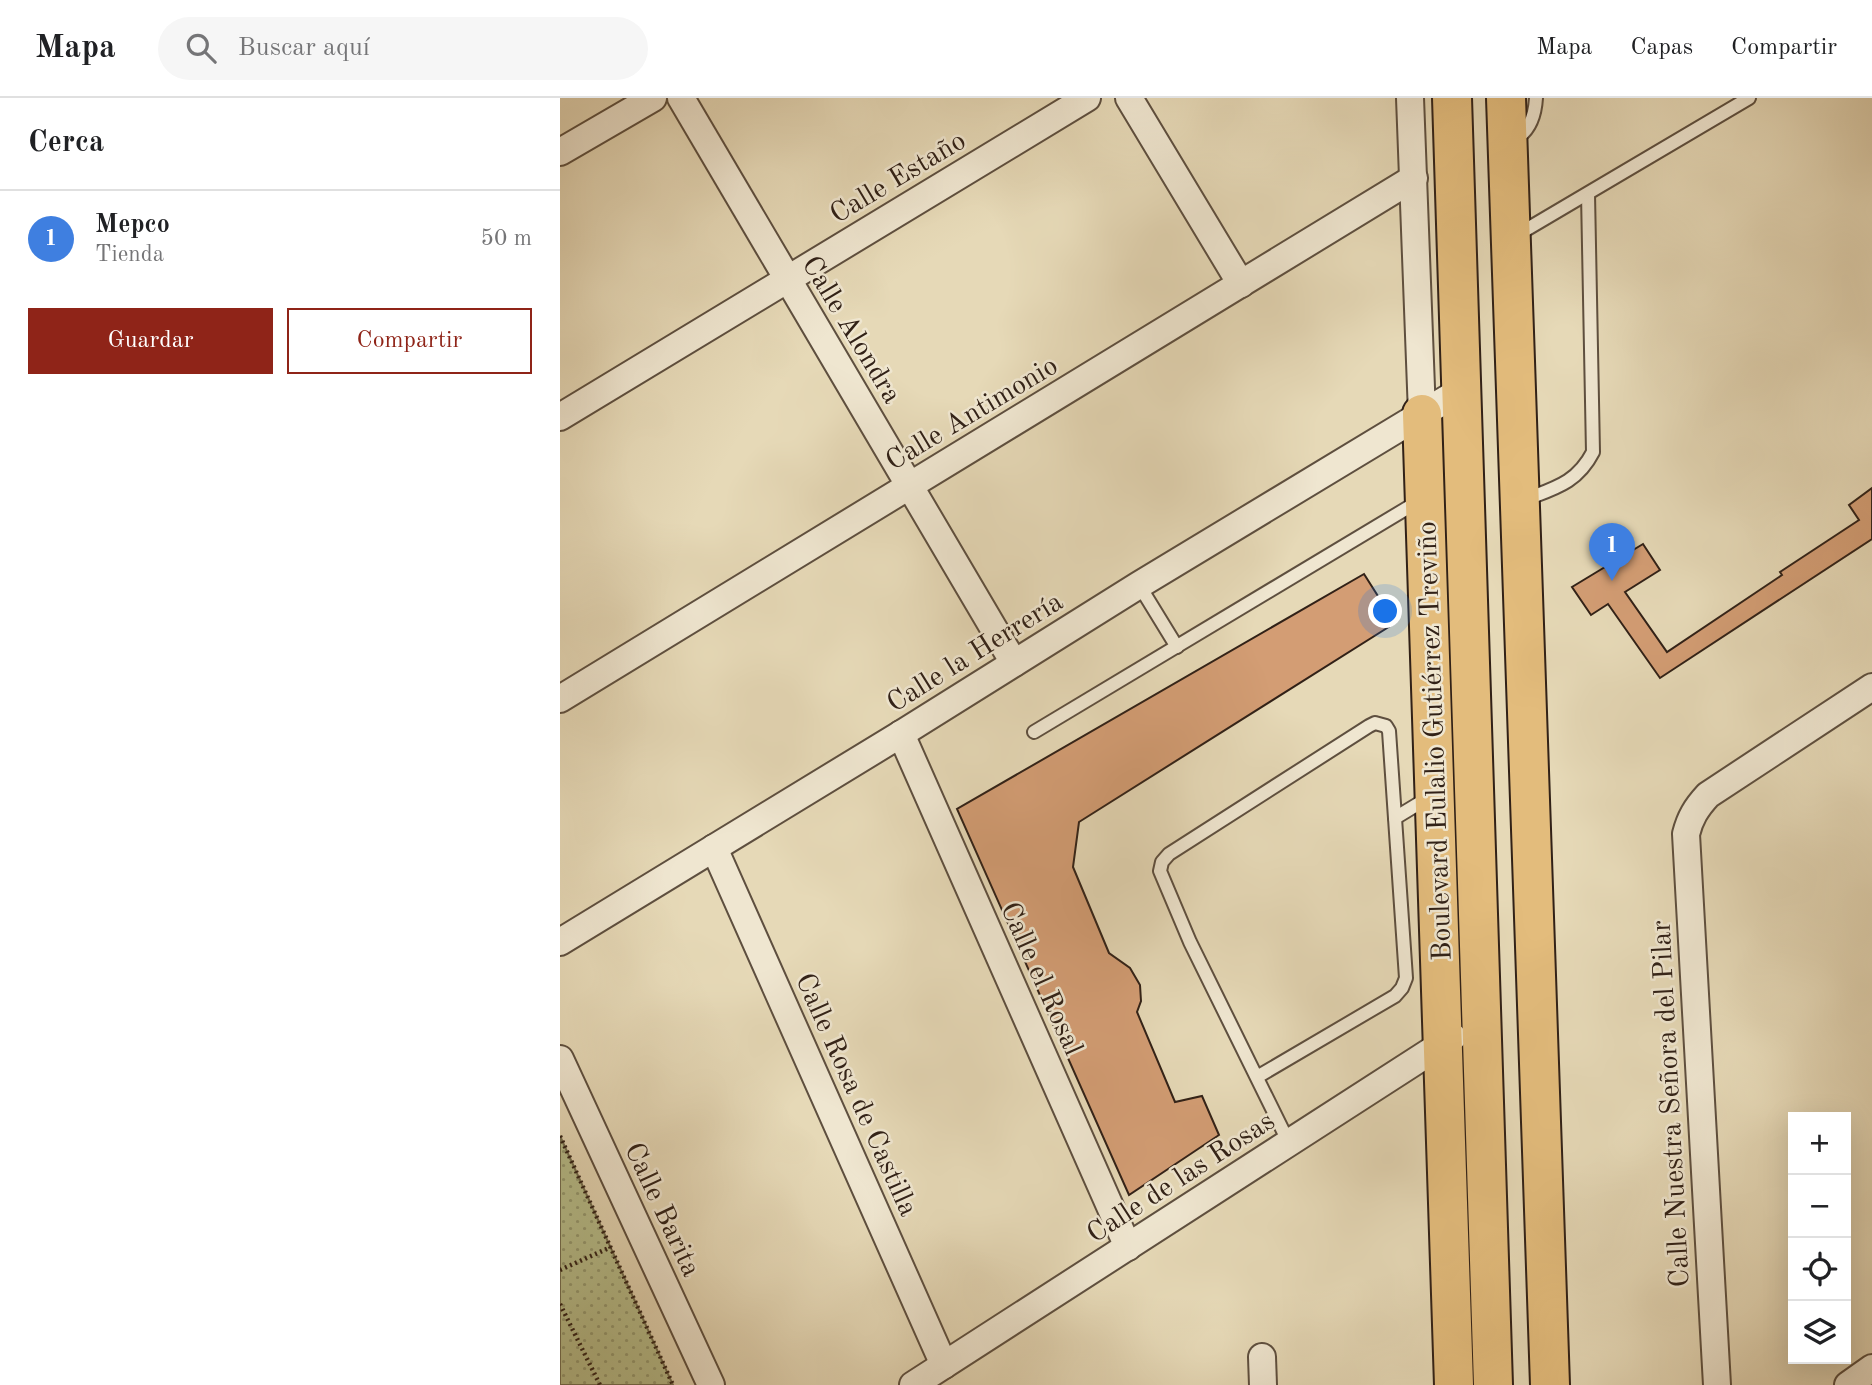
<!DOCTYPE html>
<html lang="es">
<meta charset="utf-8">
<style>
body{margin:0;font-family:"Old Standard TT",serif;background:#f6f6f6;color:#202124}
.controls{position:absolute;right:21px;bottom:21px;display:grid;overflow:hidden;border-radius:0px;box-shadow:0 7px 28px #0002}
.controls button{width:63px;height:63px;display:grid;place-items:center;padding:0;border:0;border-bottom:2px solid #e0e0e0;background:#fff;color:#202124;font:35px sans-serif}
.you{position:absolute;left:826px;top:514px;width:24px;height:24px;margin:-18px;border:5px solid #fff;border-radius:50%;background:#1a73e8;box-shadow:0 0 0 10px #1a73e833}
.badge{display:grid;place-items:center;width:46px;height:46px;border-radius:50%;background:#8f2418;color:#fff;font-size:23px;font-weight:700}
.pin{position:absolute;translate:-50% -58px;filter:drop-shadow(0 2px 4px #0008)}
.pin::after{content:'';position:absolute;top:37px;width:24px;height:21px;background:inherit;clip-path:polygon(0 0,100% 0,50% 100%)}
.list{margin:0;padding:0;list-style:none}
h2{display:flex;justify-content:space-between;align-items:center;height:91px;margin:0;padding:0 28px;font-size:30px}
h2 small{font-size:23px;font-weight:400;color:#757577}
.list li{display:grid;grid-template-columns:46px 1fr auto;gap:21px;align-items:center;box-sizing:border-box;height:98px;padding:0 28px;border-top:2px solid #e0e0e0}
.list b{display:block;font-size:26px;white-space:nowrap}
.list p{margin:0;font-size:23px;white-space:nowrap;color:#757577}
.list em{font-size:23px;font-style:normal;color:#757577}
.actions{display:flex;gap:14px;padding:21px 28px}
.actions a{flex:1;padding:16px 0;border:2px solid #8f2418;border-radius:0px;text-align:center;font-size:24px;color:#8f2418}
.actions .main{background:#8f2418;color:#fff}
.icon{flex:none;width:38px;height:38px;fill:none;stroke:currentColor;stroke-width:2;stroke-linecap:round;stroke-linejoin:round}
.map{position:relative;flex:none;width:1312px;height:1287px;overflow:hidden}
header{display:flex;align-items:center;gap:42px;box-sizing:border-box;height:98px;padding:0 35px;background:#fff;border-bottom:2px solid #e0e0e0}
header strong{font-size:33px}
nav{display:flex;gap:38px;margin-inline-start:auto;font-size:24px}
.search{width:490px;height:63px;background:#f6f6f6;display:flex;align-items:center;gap:18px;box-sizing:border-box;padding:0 24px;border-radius:38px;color:#757577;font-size:26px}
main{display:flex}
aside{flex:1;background:#fff}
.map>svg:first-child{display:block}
</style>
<header>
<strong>Mapa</strong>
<div class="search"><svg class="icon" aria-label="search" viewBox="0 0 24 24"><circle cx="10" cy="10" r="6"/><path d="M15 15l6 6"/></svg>Buscar aquí</div>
<nav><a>Mapa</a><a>Capas</a><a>Compartir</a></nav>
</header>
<main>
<aside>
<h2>Cerca<small></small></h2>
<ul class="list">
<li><span class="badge" style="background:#3f7fe0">1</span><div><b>Mepco</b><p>Tienda</p></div><em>50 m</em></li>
</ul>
<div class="actions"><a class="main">Guardar</a><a>Compartir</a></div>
</aside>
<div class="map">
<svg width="1312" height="1287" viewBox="0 0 1312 1287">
<defs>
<pattern id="park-dots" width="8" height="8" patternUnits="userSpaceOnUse" patternTransform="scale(1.75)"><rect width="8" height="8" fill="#b7bf8d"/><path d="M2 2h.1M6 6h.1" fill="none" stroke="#959b72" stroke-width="1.8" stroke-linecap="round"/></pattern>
</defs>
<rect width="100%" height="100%" fill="#e6d9b7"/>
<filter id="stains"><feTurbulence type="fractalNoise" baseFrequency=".00286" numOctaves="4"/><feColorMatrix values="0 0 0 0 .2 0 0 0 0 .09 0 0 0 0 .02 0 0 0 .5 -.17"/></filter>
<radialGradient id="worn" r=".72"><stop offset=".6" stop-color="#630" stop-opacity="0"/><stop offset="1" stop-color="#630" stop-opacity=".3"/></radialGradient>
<path fill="url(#park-dots)" stroke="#747052" stroke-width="2" d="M0 1038 113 1287H0Z"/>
<g fill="#d39d74" stroke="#312117" stroke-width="2">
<path d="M1312 390V441L1100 580 1048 506 1031 517 1012 489 1083 446 1100 472 1065 494 1107 554 1222 477 1220 474 1299 422 1289 407Z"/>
<path d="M804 476 835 525 519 724 513 769 549 855 570 870 580 887 581 903 577 914 615 1004 642 998 659 1037 569 1097 397 711Z"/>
</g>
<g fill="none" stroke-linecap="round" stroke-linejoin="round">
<g stroke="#5e4f3f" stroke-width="16">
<g id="service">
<path d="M955 41C970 33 975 17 976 0"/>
<path d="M957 137 1189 0"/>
<path d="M964 402C995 390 1017 385 1033 354L1028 96"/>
<path d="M579 487 617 549"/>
<path d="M474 634 859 403"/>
<path d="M835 720 868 700"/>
<path d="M697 979 835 898 842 890 846 880 829 633 826 628 815 625 809 628 609 756 602 764 600 773 630 844 729 1045"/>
</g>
</g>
<g stroke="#5e4f3f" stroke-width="30">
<g id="minor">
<path d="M121 0 454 565"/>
<path d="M569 0 681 186"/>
<path d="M850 0 862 316"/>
<path d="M0 54 93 0"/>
<path d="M0 319 527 0"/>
<path d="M0 601 854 80"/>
<path d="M341 636 568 1149"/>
<path d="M154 750 384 1267"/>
<path d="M0 844 341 636 579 487 900 293"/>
<path d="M0 961 151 1287"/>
<path d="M702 1259 703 1287"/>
<path d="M353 1287 893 939"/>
<path d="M1157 1287 1126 736C1130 720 1136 710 1148 697L1312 589"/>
<path d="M1288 1287 1312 1270"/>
</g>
</g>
<g stroke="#312117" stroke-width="42">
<g id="primary">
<path d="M892 0 933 1287"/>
<path d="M946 0 990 1287"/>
<path d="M862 316 894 1287"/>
</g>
</g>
<g stroke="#312117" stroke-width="4.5" stroke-dasharray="2 3.5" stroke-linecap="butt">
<path d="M0 1038 113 1287"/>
<path d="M0 1172 51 1149"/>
<path d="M0 1206 40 1287"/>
</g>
<use href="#service" stroke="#efe6d0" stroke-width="12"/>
<use href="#minor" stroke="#efe6d0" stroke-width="26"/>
<use href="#primary" stroke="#e3bc7c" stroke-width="38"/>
</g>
<g text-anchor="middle" stroke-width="5" stroke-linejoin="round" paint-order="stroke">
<g font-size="28" fill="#312117" stroke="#efe6d0">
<text transform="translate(337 78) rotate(-31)" y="10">Calle Estaño</text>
<text transform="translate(293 231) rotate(59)" y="10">Calle Alondra</text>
<text transform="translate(411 314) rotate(-31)" y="10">Calle Antimonio</text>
<text transform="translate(414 553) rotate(-32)" y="10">Calle la Herrería</text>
<text transform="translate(873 643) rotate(-92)" y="10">Boulevard Eulalio Gutiérrez Treviño</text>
<text transform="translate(483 880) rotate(66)" y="10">Calle el Rosal</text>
<text transform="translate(298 996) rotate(66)" y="10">Calle Rosa de Castilla</text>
<text transform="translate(1109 1006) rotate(-93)" y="10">Calle Nuestra Señora del Pilar</text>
<text transform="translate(620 1078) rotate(-33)" y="10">Calle de las Rosas</text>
<text transform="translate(104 1111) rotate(65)" y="10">Calle Barita</text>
</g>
</g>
<rect width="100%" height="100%" filter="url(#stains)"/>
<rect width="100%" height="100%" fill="url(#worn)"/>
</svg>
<div class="controls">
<button>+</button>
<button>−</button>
<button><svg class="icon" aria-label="locate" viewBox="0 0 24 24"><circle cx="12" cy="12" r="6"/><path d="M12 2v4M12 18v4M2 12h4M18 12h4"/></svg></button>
<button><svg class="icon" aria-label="layers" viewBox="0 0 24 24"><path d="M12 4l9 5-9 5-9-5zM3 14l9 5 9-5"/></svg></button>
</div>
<div class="you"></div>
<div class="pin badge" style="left:1052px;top:483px;background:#3f7fe0">1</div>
</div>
</main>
